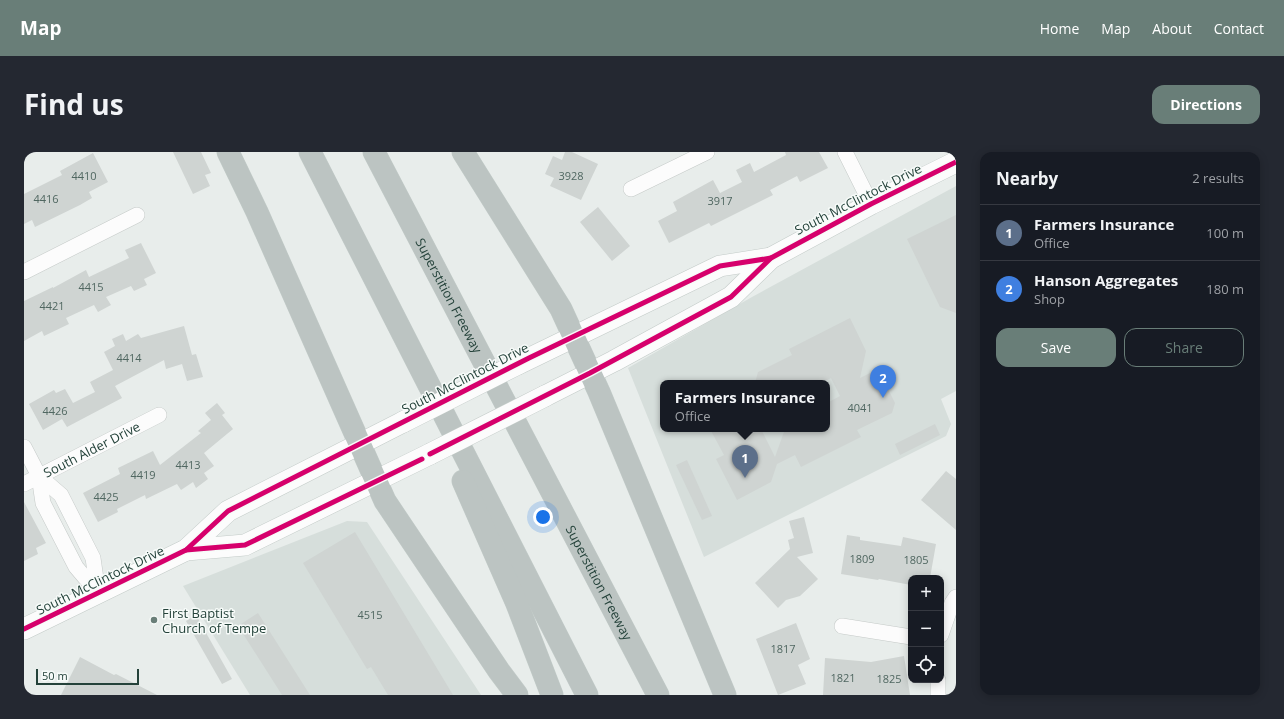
<!DOCTYPE html>
<meta charset="utf-8">
<style>
body{margin:0;font-family:"Open Sans",sans-serif;background:#242831;color:#f1f3f6}
.controls{position:absolute;right:12px;bottom:12px;display:grid;overflow:hidden;border-radius:8px;box-shadow:0 2px 10px #0003}
.controls button{width:36px;height:36px;display:grid;place-items:center;padding:0;border:0;border-bottom:1px solid #363941;background:#171b24;color:#f1f3f6;font:20px sans-serif}
.scale{position:absolute;left:12px;bottom:10px;width:103px;box-sizing:border-box;padding-left:4px;border:2px solid #24423a;border-top:0;font-size:11px;line-height:14px;white-space:nowrap;color:#24423a;-webkit-text-stroke:3px #f7fbf9;paint-order:stroke}
.you{position:absolute;left:519px;top:365px;width:14px;height:14px;margin:-10px;border:3px solid #fff;border-radius:50%;background:#1a73e8;box-shadow:0 0 0 6px #1a73e833}
.badge{display:grid;place-items:center;width:26px;height:26px;border-radius:50%;background:#697e78;color:#fff;font-size:13px;font-weight:700}
.pin{position:absolute;translate:-50% -33px;filter:drop-shadow(0 1px 2px #0008)}
.pin::after{content:'';position:absolute;top:21px;width:14px;height:12px;background:inherit;clip-path:polygon(0 0,100% 0,50% 100%)}
.popup{position:absolute;left:636px;top:228px;width:170px;height:52px;box-sizing:border-box;display:grid;place-content:center;border-radius:8px;background:#171b24;filter:drop-shadow(0 1px 3px #0005);font-size:13px;white-space:nowrap;color:#9ea1a6}
.popup b{font-size:15px;color:#f1f3f6}
.popup::after{content:'';position:absolute;left:50%;top:100%;margin-left:-8px;border:8px solid transparent;border-top-color:#171b24}
.list{margin:0;padding:0;list-style:none}
h2{display:flex;justify-content:space-between;align-items:center;height:52px;margin:0;padding:0 16px;font-size:17px}
h2 small{font-size:13px;font-weight:400;color:#9ea1a6}
.list li{display:grid;grid-template-columns:26px 1fr auto;gap:12px;align-items:center;box-sizing:border-box;height:56px;padding:0 16px;border-top:1px solid #363941}
.list b{display:block;font-size:15px;white-space:nowrap}
.list p{margin:0;font-size:13px;white-space:nowrap;color:#9ea1a6}
.list em{font-size:13px;font-style:normal;color:#9ea1a6}
.actions{display:flex;gap:8px;padding:12px 16px}
.actions a{flex:1;padding:9px 0;border:1px solid #697e78;border-radius:12px;text-align:center;font-size:14px;color:#697e78}
.actions .main{background:#697e78;color:#fff}
.icon{flex:none;width:22px;height:22px;fill:none;stroke:currentColor;stroke-width:2;stroke-linecap:round;stroke-linejoin:round}
.map{position:relative;flex:none;width:932px;height:543px;overflow:hidden;border-radius:12px}
header{display:flex;align-items:center;gap:24px;box-sizing:border-box;height:56px;padding:0 20px;background:#697e78;color:#fff}
header strong{font-size:19px}
nav{display:flex;gap:22px;margin-inline-start:auto;font-size:14px}
.intro{display:flex;align-items:center;justify-content:space-between;box-sizing:border-box;height:96px;padding:0 24px}
h1{margin:0;font-size:28px}
.button{padding:10px 18px;border-radius:12px;background:#697e78;color:#fff;font-size:14px;font-weight:700}
main{display:flex;gap:24px;padding:0 24px}
aside{flex:1;background:#171b24;border-radius:12px;box-shadow:0 2px 10px #0003}
.map>svg:first-child{display:block}
</style>
<header>
<strong>Map</strong>
<nav><a>Home</a><a>Map</a><a>About</a><a>Contact</a></nav>
</header>
<div class="intro"><h1>Find us</h1><a class="button">Directions</a></div>
<main>
<div class="map">
<svg width="932" height="543" viewBox="0 0 932 543">
<rect width="100%" height="100%" fill="#e8edeb"/>
<g fill="#d6dedb" fill-rule="evenodd">
<path d="M932 34V239L917 247 927 272 922 284 680 405 604 216 728 145ZM639 231H803V277H639Z"/>
<path d="M323 369 343 370 457 543H226L159 434Z"/>
</g>
<g fill="#cfd4d2">
<path d="M149 0H177L187 21 181 23 186 34 169 42Z"/>
<path d="M541 0H548L574 12 557 48 526 34 530 26 521 22 529 4 538 8Z"/>
<path d="M761 0H795L804 16 776 30 773 24 746 38 749 43 687 74 685 71 645 91 634 69 653 59 649 50 689 28 696 41 718 30 712 18 726 11 730 20 762 3Z"/>
<path d="M69 1 84 30 65 40 68 46 56 53 11 75 8 68 0 72V42L38 23 36 19Z"/>
<path d="M574 55 606 94 588 109 556 70Z"/>
<path d="M932 63V161L916 155 883 87Z"/>
<path d="M117 91 132 121 120 127 123 133 110 139 107 134 82 145 87 153 74 160 70 153 42 166 45 172 20 184 18 179 0 189V149L29 135V136L62 118 65 125 105 106 101 98Z"/>
<path d="M826 166 842 199 836 226 854 217 871 251 868 261 833 278 837 285 777 315 771 303 753 312 747 330 713 348 692 307 700 303 686 277H737L751 305 761 277H803V251L816 244 807 226 797 231H731L734 220 768 203 765 197Z"/>
<path d="M160 174 168 203 172 202 179 225 163 229 158 212 142 217 140 208 91 234 98 246 43 275 38 267 19 278 5 252 30 238 32 241 41 237 49 251 71 240 66 230 89 218 80 200 91 194 88 187 99 182 102 189 114 182 117 186Z"/>
<path d="M193 251 201 261 198 263 209 277 180 301 190 314 180 321 184 327 172 336 169 330 157 338 153 332 122 347 121 343 93 357 94 360 74 370 59 341 96 322 94 316 129 299 136 313 177 281 174 279 187 268 181 261Z"/>
<path d="M911 272 916 283 876 303 871 292Z"/>
<path d="M663 308 688 364 678 368 652 313Z"/>
<path d="M922 319 932 327V378L897 348Z"/>
<path d="M0 350 22 391 12 396 14 402 0 409Z"/>
<path d="M780 365 789 401 773 405 794 427 776 444 762 448 754 456 731 431 766 397 764 388 770 386 765 369Z"/>
<path d="M331 380 429 543H364L347 515 343 517 279 411Z"/>
<path d="M823 383 836 385V388L877 394 879 385 912 392 906 426H887V433L855 427 854 428 817 422Z"/>
<path d="M234 461 286 543H258L214 474Z"/>
<path d="M172 463 208 527 198 532 162 469Z"/>
<path d="M772 471 786 507 774 513 782 532 754 543 732 487Z"/>
<path d="M880 504 886 543H799L801 506 847 510Z"/>
<path d="M56 505 90 523 92 522 133 543H37Z"/>
</g>
<g fill="none" stroke-linecap="round" stroke-linejoin="round">
<g stroke="#c5cac8" stroke-width="16">
<g id="minor">
<path d="M821 0 847 52"/>
<path d="M607 37 683 0"/>
<path d="M0 120 113 63"/>
<path d="M0 295 15 324 19 351 52 415 74 441"/>
<path d="M15 324 37 343 69 406 74 441"/>
<path id="s1" d="M0 332 135 263"/>
<path d="M818 474 887 485"/>
<path d="M917 483 928 451 932 445"/>
<path d="M914 528V543"/>
</g>
</g>
<g stroke="#c3cbc8" stroke-width="22">
<g id="secondary">
<path d="M494 212 696 114 747 106"/>
<path d="M521 244 590 209 707 145 747 106 847 52 932 10"/>
<path d="M162 398 221 393 406 302"/>
<path d="M0 477 162 398 204 359 379 270"/>
</g>
</g>
<g stroke="#c3ccc9" stroke-width="23">
<g id="motorway">
<path d="M204 0 233 60 361 349 475 519 493 543"/>
<path d="M286 0 563 543"/>
<path id="s2" d="M350 0 634 543"/>
<path d="M439 0 537 157 575 240 701 543"/>
<path d="M439 329 493 452 528 543"/>
</g>
</g>
<use href="#minor" stroke="#fcfcfc" stroke-width="15"/>
<use href="#secondary" stroke="#fcfcfc" stroke-width="21"/>
<use href="#motorway" stroke="#bcc4c2" stroke-width="22"/>
<g stroke="#c3cbc8" stroke-width="22" stroke-linecap="butt">
<g id="secondary-bridge">
<path d="M379 270 494 212"/>
<path d="M406 302 521 244"/>
</g>
</g>
<use href="#secondary-bridge" stroke="#fcfcfc" stroke-width="21"/>
<g stroke="#f7fbf9" stroke-width="8">
<g id="cycleway">
<path d="M406 302 566 221 707 145 747 106 847 52 932 10"/>
<path d="M162 398 221 393 398 307"/>
<path d="M0 477 162 398 204 359 505 206 696 114 747 106"/>
</g>
</g>
<use href="#cycleway" stroke="#d6006c" stroke-width="5"/>
</g>
<circle fill="#697e78" stroke="#f7fbf9" stroke-width="1.5" cx="130" cy="468" r="4"/>
<g text-anchor="middle" stroke-width="3" stroke-linejoin="round" paint-order="stroke">
<g font-size="11" fill="#506761">
<text x="60" y="28">4410</text>
<text x="547" y="28">3928</text>
<text x="22" y="51">4416</text>
<text x="696" y="53">3917</text>
<text x="67" y="139">4415</text>
<text x="28" y="158">4421</text>
<text x="105" y="210">4414</text>
<text x="836" y="260">4041</text>
<text x="31" y="263">4426</text>
<text x="164" y="317">4413</text>
<text x="119" y="327">4419</text>
<text x="82" y="349">4425</text>
<text x="838" y="411">1809</text>
<text x="892" y="412">1805</text>
<text x="346" y="467">4515</text>
<text x="759" y="501">1817</text>
<text x="819" y="530">1821</text>
<text x="865" y="531">1825</text>
</g>
<g font-size="13" fill="#24423a" stroke="#f7fbf9">
<text transform="translate(834 47) rotate(-27)" y="5">South McClintock Drive</text>
<text dy="5" stroke="none"><textPath href="#s2" startOffset="162">Superstition Freeway</textPath></text>
<text transform="translate(441 226) rotate(-27)" y="5">South McClintock Drive</text>
<text dy="5" stroke="none"><textPath href="#s1" startOffset="76">South Alder Drive</textPath></text>
<text transform="translate(76 428) rotate(-26)" y="5">South McClintock Drive</text>
<text dy="5" stroke="none"><textPath href="#s2" startOffset="486">Superstition Freeway</textPath></text>
</g>
<g font-size="13" fill="#24423a" stroke="#f7fbf9" text-anchor="start">
<text x="138" y="466">First Baptist<tspan x="138" dy="15">Church of Tempe</tspan></text>
</g>
</g>
</svg>
<div class="controls">
<button>+</button>
<button>−</button>
<button><svg class="icon" aria-label="locate" viewBox="0 0 24 24"><circle cx="12" cy="12" r="6"/><path d="M12 2v4M12 18v4M2 12h4M18 12h4"/></svg></button>
</div>
<div class="scale">50 m</div>
<div class="you"></div>
<div class="pin badge" style="left:721px;top:326px;background:#5c6f8a">1</div>
<div class="popup"><b>Farmers Insurance</b>Office</div>
<div class="pin badge" style="left:859px;top:246px;background:#3f7fe0">2</div>
</div>
<aside>
<h2>Nearby<small>2 results</small></h2>
<ul class="list">
<li><span class="badge" style="background:#5c6f8a">1</span><div><b>Farmers Insurance</b><p>Office</p></div><em>100 m</em></li>
<li><span class="badge" style="background:#3f7fe0">2</span><div><b>Hanson Aggregates</b><p>Shop</p></div><em>180 m</em></li>
</ul>
<div class="actions"><a class="main">Save</a><a>Share</a></div>
</aside>
</main>
